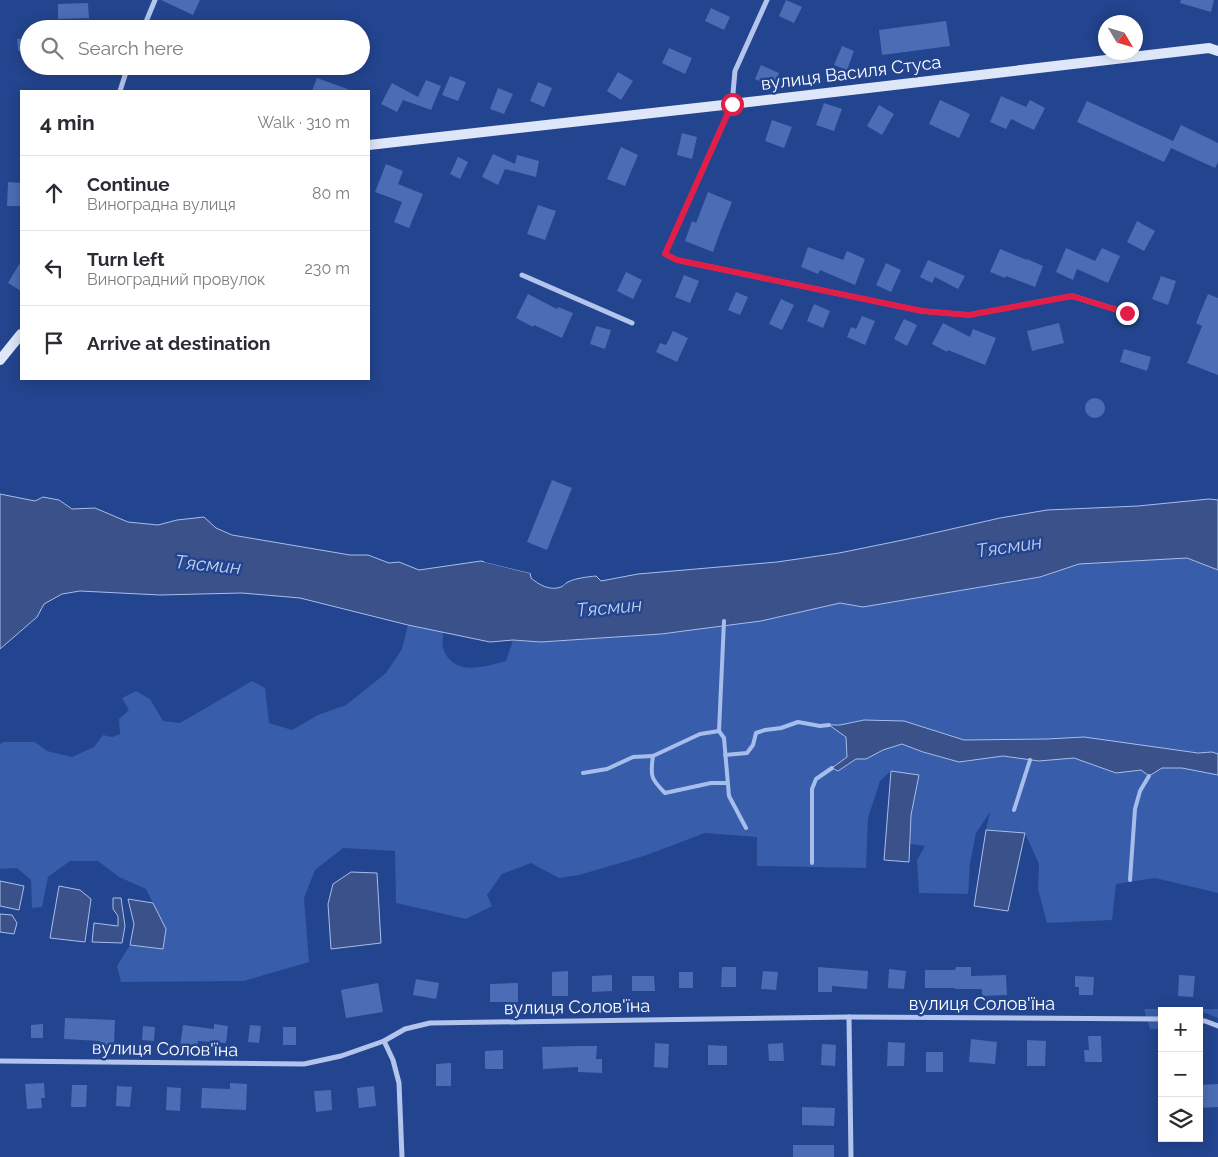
<!DOCTYPE html>
<meta charset="utf-8">
<style>
body{margin:0;font-family:Raleway,sans-serif;background:#f7f7f7;color:#2b2b33}
.controls{position:absolute;right:15px;bottom:15px;display:grid;overflow:hidden;border-radius:0px;box-shadow:0 2px 12px #0003}
.controls button{width:45px;height:45px;display:grid;place-items:center;padding:0;border:0;border-bottom:1px solid #e1e1e2;background:#fff;color:#2b2b33;font:25px sans-serif}
.compass{position:absolute;left:1098px;top:15px;width:45px;height:45px;border-radius:50%;background:#fff;box-shadow:0 2px 12px #0003;rotate:128deg}
.stop{position:absolute;width:15px;height:15px;margin:-11px;border:4px solid #e11d48;border-radius:50%;background:#fff}
.stop.end{background:#e11d48;border-color:#fff;box-shadow:0 1px 5px #0008}
.list{margin:0;padding:0;list-style:none}
h2{display:flex;justify-content:space-between;align-items:center;height:65px;margin:0;padding:0 20px;font-size:21px}
h2 small{font-size:16px;font-weight:400;color:#7c7c81}
.list li{display:grid;grid-template-columns:32px 1fr auto;gap:15px;align-items:center;box-sizing:border-box;height:75px;padding:0 20px;border-top:1px solid #e1e1e2}
.list b{display:block;font-size:19px;white-space:nowrap}
.list p{margin:0;font-size:16px;white-space:nowrap;color:#7c7c81}
.list em{font-size:16px;font-style:normal;color:#7c7c81}
.icon{flex:none;width:28px;height:28px;fill:none;stroke:currentColor;stroke-width:2;stroke-linecap:round;stroke-linejoin:round}
.map{position:relative;flex:none;width:1218px;height:1157px;overflow:hidden}
.search{position:absolute;background:#fff;box-shadow:0 2px 12px #0003;left:20px;top:20px;width:350px;height:55px;display:flex;align-items:center;gap:12px;box-sizing:border-box;padding:0 18px;border-radius:28px;color:#7c7c81;font-size:19px}
.panel{position:absolute;background:#fff;box-shadow:0 2px 12px #0003;left:20px;top:90px;width:350px;height:290px;border-radius:0px}
.map>svg:first-child{display:block}
</style>
<div class="map">
<svg width="1218" height="1157" viewBox="0 0 1218 1157">
<rect width="100%" height="100%" fill="#23448e"/>
<g fill="#375dab">
<path d="M1187 558 1218 570V754L1047 739 964 740 904 721 864 720 840 725H830L846 737 847 757 832 768 838 771 856 759H866L883 750 902 744 923 752 959 762 1003 756 1039 761 1074 758 1116 773 1141 770 1149 776 1162 768H1182L1218 775V893L1155 878 1116 884 1112 920 1047 923 1038 889 1039 864 1025 833 986 830 990 812 976 833 970 863 968 894 919 893 917 860 925 846 910 844 911 815 919 775 891 771 880 781 868 818 866 868 757 866V837L705 833 644 856 579 875 559 878 531 863 502 874 487 895 492 906 466 919 396 903 395 851 343 848 315 870 304 898 309 962 244 981 121 982 117 966 130 945 163 949 166 929 146 889 119 877 98 861H70L48 877 42 907 32 908 31 880 17 868 0 869V744L4 742H35L47 751 72 757 94 747 103 735 112 737 120 734 119 719 129 710 122 698 136 691 150 699 163 721 180 723 252 681 265 688 269 723 292 730 318 715 346 705 386 673 402 649 408 625 443 632C443 637 442 644 443 648 453 677 484 667 506 661L513 640 541 642 661 634 761 621 840 603 863 607 1040 577 1079 564Z"/>
<path d="M1144 1009H1218V1018L1195 1009V1011H1162V1044H1160V1029H1150Z"/>
</g>
<g fill="#3a5289" stroke="#a7beec">
<path d="M0 494 35 501 43 497 59 500 72 509 95 508 128 522 158 525 177 520 204 517 216 528 232 535 350 555H368L389 563 399 562 419 570 481 561 530 573 531 578C539 585 550 591 561 587 565 585 564 584 568 582 576 578 587 577 596 576L601 581 638 574 777 562 839 553 903 540 1000 518 1047 510 1138 506 1209 499 1218 500V570L1187 558 1079 564 1040 577 863 607 840 603 761 621 661 634 541 642 513 640 490 642 408 625 300 598 242 593 160 595 80 591 62 594 44 604 37 617 0 649Z"/>
<path d="M864 720 904 721 964 740 1047 739 1084 737 1198 753 1212 752 1218 754V775L1182 768H1162L1149 776 1141 770 1116 773 1074 758 1039 761 1003 756 959 762 923 752 902 744 883 750 866 759H856L838 771 832 768 847 757 846 737 829 725H840Z"/>
<path d="M891 771 919 775 911 815 909 862 884 860Z"/>
<path d="M986 830 1025 833 1008 911 974 906Z"/>
<path d="M351 872 377 873 381 943 331 949 328 904 333 884Z"/>
<path d="M0 881 24 886 19 910 0 906Z"/>
<path d="M59 886 80 890 91 899 85 942 50 938Z"/>
<path d="M113 898H121L125 926 122 943 92 942 94 923 118 926V916L113 909Z"/>
<path d="M128 899 153 903 166 929 163 949 130 945 134 924Z"/>
<path d="M0 914 12 915 17 923 14 934 0 932Z"/>
</g>
<path fill="#23448e" d="M485 560 530 570H531L530 573 484 562Z"/>
<g fill="none" stroke-linecap="round" stroke-linejoin="round">
<g stroke="#a7beec" stroke-width="4">
<path d="M724 621 719 731 724 738 729 796 746 828"/>
<path d="M719 731 700 734 653 756C650 776 651 779 665 793L711 783H727"/>
<path d="M725 755 747 753 753 745 756 733 765 730 781 728 798 722 820 726 829 725"/>
<path d="M583 773 607 769 633 757 653 756"/>
<path d="M1014 810 1030 760"/>
<path d="M812 863V789L816 779 832 768"/>
<path d="M1130 880 1135 809 1140 791 1149 776"/>
</g>
</g>
<g fill="#4b6db5">
<path d="M161 0H200L193 15Z"/>
<path d="M786 0 802 7 794 23 779 16Z"/>
<path d="M1181 0H1214L1211 12 1180 3Z"/>
<path d="M88 3 89 18 58 19V4Z"/>
<path d="M711 8 730 17 724 30 705 21Z"/>
<path d="M946 21 950 46 882 55 879 30Z"/>
<path d="M29 38V50L18 51 17 39Z"/>
<path d="M842 46 854 51 847 70 834 65Z"/>
<path d="M669 48 692 58 685 74 662 63Z"/>
<path d="M761 65 779 73 773 87 755 79Z"/>
<path d="M618 72 633 81 621 100 607 91Z"/>
<path d="M450 76 466 82 458 101 442 95Z"/>
<path d="M317 78 350 90V91H312Z"/>
<path d="M426 80 441 86 431 110 403 100 397 112 381 104 392 83 418 97Z"/>
<path d="M538 82 552 88 544 107 530 101Z"/>
<path d="M498 88 513 94 504 114 490 109Z"/>
<path d="M1001 96 1026 107 1030 100 1045 108 1034 130 1011 119 1006 129 990 122Z"/>
<path d="M940 100 970 114 959 138 929 124Z"/>
<path d="M1087 101 1173 141 1181 125 1218 143V162L1215 168 1171 148 1164 162 1077 122Z"/>
<path d="M824 103 842 109 834 131 816 125Z"/>
<path d="M879 105 894 114 882 135 867 126Z"/>
<path d="M772 120 792 127 784 148 765 141Z"/>
<path d="M682 133 697 137 692 159 677 155Z"/>
<path d="M621 147 638 155 625 186 607 179Z"/>
<path d="M493 154 515 164 517 155 539 161 536 177 505 169 498 185 482 177Z"/>
<path d="M458 157 468 162 460 179 450 174Z"/>
<path d="M386 164 403 171 398 184 423 194 409 228 394 222 402 202 375 192Z"/>
<path d="M8 182 21 183V206H7Z"/>
<path d="M708 192 732 202 720 232 713 252 685 241 692 221 696 223Z"/>
<path d="M538 205 556 211 545 240 527 234Z"/>
<path d="M1137 221 1155 231 1144 251 1127 242Z"/>
<path d="M808 247 843 260 847 251 865 259 855 285 820 270 818 274 801 267Z"/>
<path d="M1066 248 1095 261 1102 248 1120 256 1108 283 1077 269 1073 280 1056 272Z"/>
<path d="M1000 249 1027 260V259L1043 266 1035 287 1006 276 1005 278 990 272Z"/>
<path d="M928 260 965 276 958 289 935 277 932 283 920 277Z"/>
<path d="M21 261V291L8 283Z"/>
<path d="M886 263 901 270 891 292 876 285Z"/>
<path d="M626 272 642 280 633 299 617 291Z"/>
<path d="M684 275 699 281 690 303 675 297Z"/>
<path d="M1161 276 1176 281 1168 305 1152 299Z"/>
<path d="M736 292 748 297 740 315 728 310Z"/>
<path d="M528 294 557 309 558 307 573 313 562 338 534 325 533 327 516 318Z"/>
<path d="M1208 294 1218 298V375L1187 363 1202 326 1196 323Z"/>
<path d="M781 299 794 305 782 330 769 324Z"/>
<path d="M814 304 830 311 823 328 807 321Z"/>
<path d="M862 316 875 321 865 345 847 337 851 327 856 329Z"/>
<path d="M904 319 917 325 907 346 894 339Z"/>
<path d="M943 323 970 337 973 329 996 338 985 365 948 350 947 352 932 344Z"/>
<path d="M1059 323 1064 343 1032 351 1027 331Z"/>
<path d="M596 326 611 330 605 349 590 344Z"/>
<path d="M673 331 688 338 677 362 656 352 660 343 666 345Z"/>
<path d="M1124 349 1151 357 1147 371 1120 362Z"/>
<circle cx="1095" cy="408" r="10"/>
<path d="M552 480 572 488 547 550 527 542Z"/>
<path d="M722 967H736V987H721Z"/>
<path d="M818 967 868 971 867 989 832 986V992H818Z"/>
<path d="M956 967H971V976L1006 975 1007 995 982 996V989H955V988H925V970H955Z"/>
<path d="M889 969 906 971 904 989 888 988Z"/>
<path d="M568 971V996H552V972Z"/>
<path d="M763 971 778 972 776 990 761 989Z"/>
<rect x="679" y="972" width="14" height="16"/>
<path d="M612 975V991L592 992V976Z"/>
<path d="M1179 975 1195 976 1193 997 1178 996Z"/>
<path d="M632 976H654L655 991H632Z"/>
<path d="M1075 976 1094 977 1093 995H1079V987H1075Z"/>
<path d="M416 979 439 983 436 999 413 995Z"/>
<path d="M378 983 383 1012 346 1018 341 990Z"/>
<path d="M518 983V1002H490V984Z"/>
<path d="M65 1018 115 1020 114 1045 100 1044V1041L64 1039Z"/>
<path d="M43 1024V1038H31V1025Z"/>
<path d="M214 1024 228 1026 226 1043 198 1041 197 1049 180 1047 183 1025 214 1029Z"/>
<path d="M250 1025 261 1026 259 1043 248 1042Z"/>
<path d="M143 1026 155 1027 154 1041 142 1040Z"/>
<rect x="283" y="1027" width="13" height="18"/>
<path d="M1088 1036H1101L1102 1062H1085L1084 1050H1089Z"/>
<path d="M971 1039 997 1042 995 1064 969 1062Z"/>
<path d="M1027 1040 1046 1041 1045 1066H1027Z"/>
<path d="M888 1042 905 1043 904 1066H887Z"/>
<path d="M655 1043 669 1044 668 1068 654 1067Z"/>
<path d="M783 1043 784 1061H769L768 1044Z"/>
<path d="M822 1044 836 1045 835 1066 821 1065Z"/>
<path d="M708 1045 727 1046V1065H708Z"/>
<path d="M579 1046H597L596 1059H602V1073L578 1072V1067L543 1069 542 1047Z"/>
<path d="M503 1050V1069H485V1051Z"/>
<rect x="926" y="1052" width="17" height="20"/>
<path d="M451 1063V1086H436V1064Z"/>
<path d="M44 1083 45 1098H41L42 1108 27 1109 25 1084Z"/>
<path d="M230 1083 247 1084 246 1110 201 1108 202 1088 230 1089Z"/>
<path d="M1218 1084V1107L1199 1108V1085Z"/>
<path d="M72 1085H87L86 1107H71Z"/>
<path d="M117 1086 132 1087 130 1107 116 1106Z"/>
<path d="M374 1086 376 1106 359 1108 357 1088Z"/>
<path d="M167 1087 181 1088 180 1111 166 1110Z"/>
<path d="M331 1090 332 1110 316 1112 314 1091Z"/>
<path d="M802 1107 835 1108 834 1126 802 1125Z"/>
<rect x="793" y="1145" width="41" height="12"/>
</g>
<g fill="none" stroke-linecap="round" stroke-linejoin="round">
<g stroke="#b3c5ec" stroke-width="5">
<path d="M767 0 735 71 732 104 665 254 677 260 922 311 969 315 1072 296 1127 313"/>
<path d="M143 29 155 0"/>
<path d="M120 91 128 66"/>
<path d="M522 275 632 323"/>
<path d="M849 1017 851 1157"/>
<path d="M1199 1021H1205L1218 1026"/>
<path d="M384 1041 393 1060 399 1083 402 1157"/>
<path d="M0 1061 304 1064 341 1056 384 1041 405 1029 430 1023 849 1017 1162 1019"/>
</g>
<g stroke="#dee6f9" stroke-width="10">
<path d="M369 145 732 104 1209 48 1218 51"/>
<path d="M0 360 21 334"/>
</g>
</g>
<g fill="none" stroke-linecap="round" stroke-linejoin="round">
<path stroke="#e11d48" stroke-width="6" d="M732 104 665 254 677 260 922 311 969 315 1072 296 1127 313"/>
</g>
<g text-anchor="middle" stroke-width="5" stroke-linejoin="round" paint-order="stroke">
<g font-size="18" fill="#fff" stroke="#23448e">
<text transform="translate(851 73) rotate(-7)" y="6">вулиця Василя Стуса</text>
<text x="982" y="1010">вулиця Солов'їна</text>
<text transform="translate(577 1007) rotate(-1)" y="6">вулиця Солов'їна</text>
<text transform="translate(165 1049) rotate(1)" y="6">вулиця Солов'їна</text>
</g>
<g font-size="19" font-style="italic" fill="#bfd0f3" stroke="#23448e">
<text transform="translate(1009 546) rotate(-8)" y="7">Тясмин</text>
<text transform="translate(208 564) rotate(5)" y="7">Тясмин</text>
<text transform="translate(609 607) rotate(-5)" y="7">Тясмин</text>
</g>
</g>
</svg>
<div class="controls">
<button>+</button>
<button>−</button>
<button><svg class="icon" aria-label="layers" viewBox="0 0 24 24"><path d="M12 4l9 5-9 5-9-5zM3 14l9 5 9-5"/></svg></button>
</div>
<svg class="compass" viewBox="-18 -18 36 36"><path d="M0-13l5 13h-10z" fill="#e53935"/><path d="M0 13l5-13h-10z" fill="#7c7c81"/></svg>
<div class="stop" style="left:732px;top:104px"></div>
<div class="stop end" style="left:1127px;top:313px"></div>
<div class="search"><svg class="icon" aria-label="search" viewBox="0 0 24 24"><circle cx="10" cy="10" r="6"/><path d="M15 15l6 6"/></svg>Search here</div>
<section class="panel">
<h2>4 min<small>Walk · 310 m</small></h2>
<ul class="list">
<li><svg class="icon" aria-label="ahead" viewBox="0 0 24 24"><path d="M12 20V5M6 11l6-6 6 6"/></svg><div><b>Continue</b><p>Виноградна вулиця</p></div><em>80 m</em></li>
<li><svg class="icon" aria-label="left" viewBox="0 0 24 24"><path d="M17 20v-9H6M10 6l-5 5 5 5"/></svg><div><b>Turn left</b><p>Виноградний провулок</p></div><em>230 m</em></li>
<li><svg class="icon" aria-label="arrive" viewBox="0 0 24 24"><path d="M6 21V4h12l-3 4 3 4H6"/></svg><div><b>Arrive at destination</b></div></li>
</ul>
</section>
</div>
